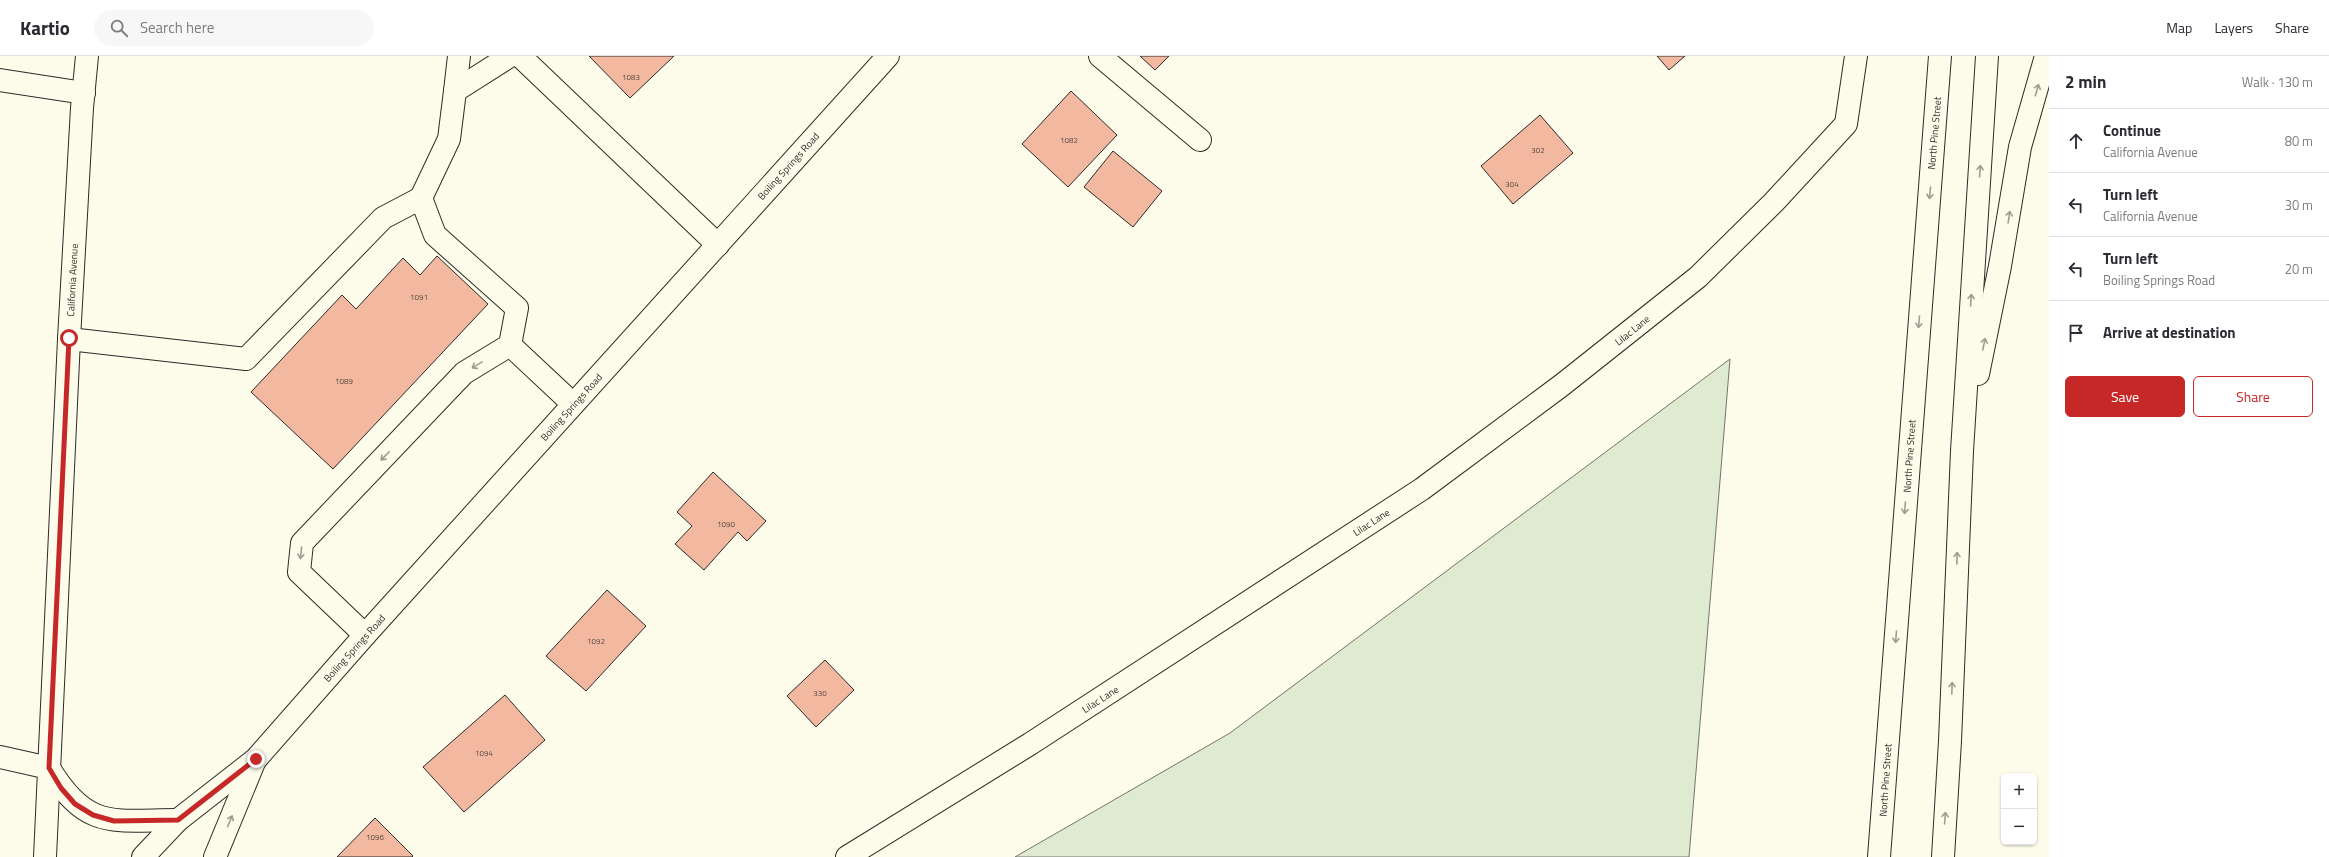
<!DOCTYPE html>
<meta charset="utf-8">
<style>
body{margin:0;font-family:"Titillium Web",sans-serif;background:#f7f7f7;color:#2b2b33}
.controls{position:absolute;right:12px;bottom:12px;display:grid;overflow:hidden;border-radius:6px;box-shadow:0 1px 3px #0004}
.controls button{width:36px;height:36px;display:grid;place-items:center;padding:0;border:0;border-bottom:1px solid #e1e1e2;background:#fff;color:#2b2b33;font:20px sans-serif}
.stop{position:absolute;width:12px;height:12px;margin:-9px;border:3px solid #c62828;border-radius:50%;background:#fff}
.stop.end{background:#c62828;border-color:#fff;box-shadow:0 1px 4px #0008}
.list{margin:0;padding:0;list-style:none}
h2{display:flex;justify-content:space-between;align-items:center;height:52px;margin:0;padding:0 16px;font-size:17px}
h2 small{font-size:13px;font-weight:400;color:#7c7c81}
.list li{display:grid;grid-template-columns:26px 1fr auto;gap:12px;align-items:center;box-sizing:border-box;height:64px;padding:0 16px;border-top:1px solid #e1e1e2}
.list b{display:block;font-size:15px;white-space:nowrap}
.list p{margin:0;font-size:13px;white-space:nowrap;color:#7c7c81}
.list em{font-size:13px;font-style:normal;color:#7c7c81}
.actions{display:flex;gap:8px;padding:12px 16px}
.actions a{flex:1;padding:9px 0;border:1px solid #c62828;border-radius:6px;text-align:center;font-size:14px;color:#c62828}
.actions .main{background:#c62828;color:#fff}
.icon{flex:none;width:22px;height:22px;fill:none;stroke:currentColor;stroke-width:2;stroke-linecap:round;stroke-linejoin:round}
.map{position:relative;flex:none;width:2049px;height:801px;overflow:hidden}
header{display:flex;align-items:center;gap:24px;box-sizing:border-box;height:56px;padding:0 20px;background:#fff;border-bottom:1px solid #e1e1e2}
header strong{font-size:19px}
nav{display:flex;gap:22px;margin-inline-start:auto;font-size:14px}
.search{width:280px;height:36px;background:#f7f7f7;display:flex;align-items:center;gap:10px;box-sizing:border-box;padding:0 14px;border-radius:22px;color:#7c7c81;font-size:15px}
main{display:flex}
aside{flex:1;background:#fff}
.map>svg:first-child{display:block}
</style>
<header>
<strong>Kartio</strong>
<div class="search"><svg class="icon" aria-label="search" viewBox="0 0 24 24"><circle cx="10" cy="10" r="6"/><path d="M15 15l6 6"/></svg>Search here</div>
<nav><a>Map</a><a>Layers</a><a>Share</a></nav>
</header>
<main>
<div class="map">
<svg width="2049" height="801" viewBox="0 0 2049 801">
<rect width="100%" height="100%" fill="#fdfbea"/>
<path fill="#deebd1" stroke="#74746e" d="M1730 303 1689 801H1015L1230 677Z"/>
<g fill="#f2b8a0" stroke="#2b2b2b">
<path d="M589 0H674L630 42Z"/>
<path d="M1140 0H1169L1155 14Z"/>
<path d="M1657 0H1685L1669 14Z"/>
<path d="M1071 35 1117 79 1068 131 1022 88Z"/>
<path d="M1540 59 1573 97 1513 148 1481 110Z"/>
<path d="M1113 95 1162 135 1133 171 1084 131Z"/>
<path d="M437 200 488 248 333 413 251 336 342 239 356 253 403 202 420 219Z"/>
<path d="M713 416 766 465 747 485 738 476 704 514 675 488 692 470 677 456Z"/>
<path d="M607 534 646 570 586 635 546 600Z"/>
<path d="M825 604 854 634 816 671 787 640Z"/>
<path d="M505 639 545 684 464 756 423 711Z"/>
<path d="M375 762 413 800 412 801H337Z"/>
</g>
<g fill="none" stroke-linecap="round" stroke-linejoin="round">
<g stroke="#2b2b2b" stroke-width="24">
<g id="minor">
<path d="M510 0 455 35 449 83 421 142 435 179 517 252 510 289 573 348"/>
<path d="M520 0 718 189"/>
<path d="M1100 0 1200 84"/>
<path d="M0 24 84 37"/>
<path d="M455 35 459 0"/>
<path d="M69 283 246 303 383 162 421 142"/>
<path d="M365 579 299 516 302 487 464 317 510 289"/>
<path d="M0 701 49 712C87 775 113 764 178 764"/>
<path d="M45 801 69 283 82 52 87 0"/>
<path d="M847 801 1030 688 1422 433 1562 329 1698 221 1774 146 1846 68 1856 0"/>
</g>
</g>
<g stroke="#2b2b2b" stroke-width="24">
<g id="major">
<path d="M143 801 178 764 256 703 365 579 888 0"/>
<path d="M215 801 255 704"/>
</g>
</g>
<g stroke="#2b2b2b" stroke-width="24">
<g id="highway">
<path d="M1978 318 2000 210 2020 91 2046 0"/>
<path d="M1879 801 1940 0"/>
<path d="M1943 801 1950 685 1962 395 1987 0"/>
</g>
</g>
<use href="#minor" stroke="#fdfbea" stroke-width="22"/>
<use href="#major" stroke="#fdfbea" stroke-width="22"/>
<use href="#highway" stroke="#fdfbea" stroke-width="22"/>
</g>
<defs><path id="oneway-shaft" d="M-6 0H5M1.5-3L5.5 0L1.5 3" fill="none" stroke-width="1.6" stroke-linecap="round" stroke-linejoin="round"/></defs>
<g stroke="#9e9d94">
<use href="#oneway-shaft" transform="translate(2037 34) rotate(-74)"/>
<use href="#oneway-shaft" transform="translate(1980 115) rotate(-86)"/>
<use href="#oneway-shaft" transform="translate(1930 137) rotate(95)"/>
<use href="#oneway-shaft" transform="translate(2009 161) rotate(-81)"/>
<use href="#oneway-shaft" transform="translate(1971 244) rotate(-86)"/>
<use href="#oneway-shaft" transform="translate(1919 266) rotate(95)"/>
<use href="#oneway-shaft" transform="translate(1984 288) rotate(-78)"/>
<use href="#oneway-shaft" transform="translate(477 309) rotate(148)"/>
<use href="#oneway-shaft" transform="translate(385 400) rotate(134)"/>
<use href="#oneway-shaft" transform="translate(1905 452) rotate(94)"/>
<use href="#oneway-shaft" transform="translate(301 497) rotate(96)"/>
<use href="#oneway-shaft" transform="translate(1957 502) rotate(-88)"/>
<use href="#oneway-shaft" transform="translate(1896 581) rotate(94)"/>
<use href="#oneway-shaft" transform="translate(1952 632) rotate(-88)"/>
<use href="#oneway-shaft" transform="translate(1945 762) rotate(-86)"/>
<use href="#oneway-shaft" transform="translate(230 765) rotate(-67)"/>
</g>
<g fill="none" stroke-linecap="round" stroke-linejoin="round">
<path stroke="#c62828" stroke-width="5" d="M69 282 49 712 61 732 75 748 93 759 114 765 178 764 256 703"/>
</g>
<g text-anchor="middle" stroke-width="3" stroke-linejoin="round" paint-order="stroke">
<g font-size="8" fill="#5d4e48">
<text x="631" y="24">1083</text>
<text x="1069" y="87">1082</text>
<text x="1538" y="97">302</text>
<text x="1512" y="131">304</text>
<text x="419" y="244">1091</text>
<text x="344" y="328">1089</text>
<text x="726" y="471">1090</text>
<text x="596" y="588">1092</text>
<text x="820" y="640">330</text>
<text x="484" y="700">1094</text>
<text x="375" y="784">1096</text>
</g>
<g font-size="10" fill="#2b2b2b" stroke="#fdfbea">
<text transform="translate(1934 77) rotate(-85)" y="4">North Pine Street</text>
<text transform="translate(788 110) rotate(-48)" y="4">Boiling Springs Road</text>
<text transform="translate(72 224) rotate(-87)" y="4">California Avenue</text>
<text transform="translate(1632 274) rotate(-39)" y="4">Lilac Lane</text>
<text transform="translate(571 351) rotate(-48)" y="4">Boiling Springs Road</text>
<text transform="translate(1909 400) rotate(-86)" y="4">North Pine Street</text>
<text transform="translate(1371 466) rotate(-33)" y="4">Lilac Lane</text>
<text transform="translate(354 592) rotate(-48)" y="4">Boiling Springs Road</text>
<text transform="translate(1100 643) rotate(-33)" y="4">Lilac Lane</text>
<text transform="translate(1885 724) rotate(-86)" y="4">North Pine Street</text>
</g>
</g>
</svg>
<div class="controls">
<button>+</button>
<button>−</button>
</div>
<div class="stop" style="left:69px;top:282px"></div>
<div class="stop end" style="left:256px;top:703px"></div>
</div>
<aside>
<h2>2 min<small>Walk · 130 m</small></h2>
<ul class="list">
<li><svg class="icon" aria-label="ahead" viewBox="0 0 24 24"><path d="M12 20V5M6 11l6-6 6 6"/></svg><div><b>Continue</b><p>California Avenue</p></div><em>80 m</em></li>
<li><svg class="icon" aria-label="left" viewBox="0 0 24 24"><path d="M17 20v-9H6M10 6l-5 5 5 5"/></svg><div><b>Turn left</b><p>California Avenue</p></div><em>30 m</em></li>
<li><svg class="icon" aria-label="left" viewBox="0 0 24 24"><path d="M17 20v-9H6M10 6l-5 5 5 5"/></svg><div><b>Turn left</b><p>Boiling Springs Road</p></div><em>20 m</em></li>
<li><svg class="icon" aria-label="arrive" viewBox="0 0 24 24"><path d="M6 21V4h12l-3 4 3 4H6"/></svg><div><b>Arrive at destination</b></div></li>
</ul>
<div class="actions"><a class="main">Save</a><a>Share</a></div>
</aside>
</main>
